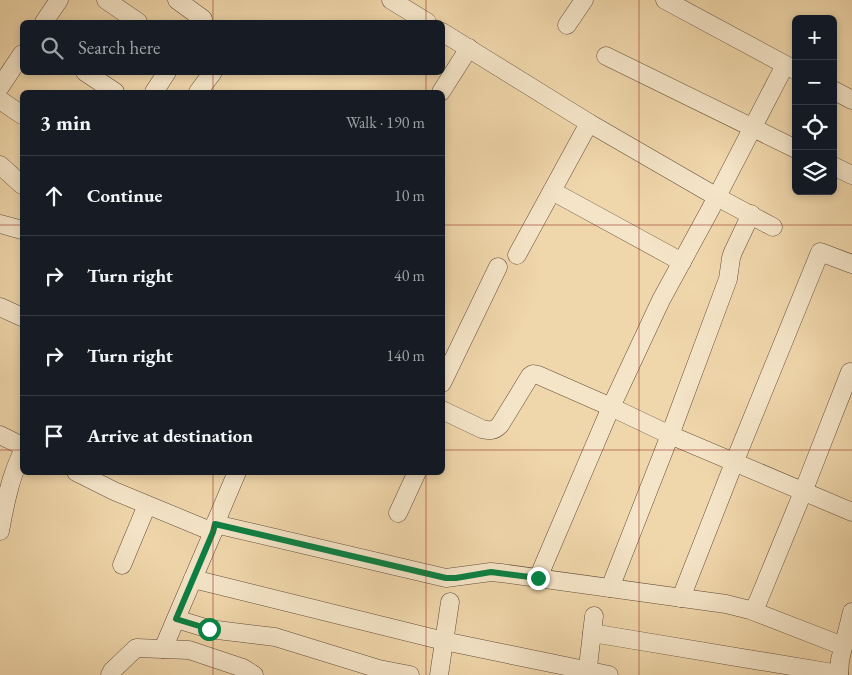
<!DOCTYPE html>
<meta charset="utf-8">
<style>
body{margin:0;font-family:"EB Garamond",serif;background:#20242c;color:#f1f3f6}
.controls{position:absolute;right:15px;top:15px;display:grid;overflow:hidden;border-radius:8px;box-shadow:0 2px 8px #0003}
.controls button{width:45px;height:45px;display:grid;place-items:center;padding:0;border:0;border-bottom:1px solid #363941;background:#171b24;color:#f1f3f6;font:25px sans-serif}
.stop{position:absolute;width:15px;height:15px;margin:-11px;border:4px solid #0b8043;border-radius:50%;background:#fff}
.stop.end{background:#0b8043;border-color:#fff;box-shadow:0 1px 5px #0008}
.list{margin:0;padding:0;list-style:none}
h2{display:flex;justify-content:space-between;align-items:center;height:65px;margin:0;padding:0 20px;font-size:21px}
h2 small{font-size:16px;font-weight:400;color:#9ea1a6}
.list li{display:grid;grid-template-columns:32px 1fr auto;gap:15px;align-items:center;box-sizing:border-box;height:80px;padding:0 20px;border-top:1px solid #363941}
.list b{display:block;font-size:19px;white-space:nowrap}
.list em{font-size:16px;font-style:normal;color:#9ea1a6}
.icon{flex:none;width:28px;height:28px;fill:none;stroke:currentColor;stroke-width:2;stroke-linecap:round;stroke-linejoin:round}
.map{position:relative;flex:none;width:852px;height:675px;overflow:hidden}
.search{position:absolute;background:#171b24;box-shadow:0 2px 8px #0003;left:20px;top:20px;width:425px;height:55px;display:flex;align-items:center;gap:12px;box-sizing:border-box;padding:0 18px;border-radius:8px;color:#9ea1a6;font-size:19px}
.panel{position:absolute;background:#171b24;box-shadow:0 2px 8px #0003;left:20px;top:90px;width:425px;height:385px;border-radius:8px}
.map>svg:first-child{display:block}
</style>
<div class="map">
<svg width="852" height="675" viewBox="0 0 852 675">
<rect width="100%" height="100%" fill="#f0d7ab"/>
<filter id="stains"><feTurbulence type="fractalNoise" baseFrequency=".004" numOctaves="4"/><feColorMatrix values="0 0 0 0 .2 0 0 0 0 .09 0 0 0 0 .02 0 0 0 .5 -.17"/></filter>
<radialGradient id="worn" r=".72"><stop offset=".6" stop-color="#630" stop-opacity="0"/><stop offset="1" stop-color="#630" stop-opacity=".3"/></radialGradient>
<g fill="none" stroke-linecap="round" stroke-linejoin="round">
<g stroke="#634c3b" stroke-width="19">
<g id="street">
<path d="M106 0 138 22"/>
<path d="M177 0 203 19 201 22"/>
<path d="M391 0 427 22"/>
<path d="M665 0 795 70"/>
<path d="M44 22 59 0"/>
<path d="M567 25 584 0"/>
<path d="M442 32 589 123 717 197 773 227"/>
<path d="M606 56 796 149"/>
<path d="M85 72 115 92"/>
<path d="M0 87 22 54"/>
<path d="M833 90 852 100"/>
<path d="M154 92 167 72"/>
<path d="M198 92 213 72"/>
<path d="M441 92 469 48"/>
<path d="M0 100 22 115"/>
<path d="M0 165 22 185"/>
<path d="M833 166 852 175"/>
<path d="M552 191 682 262"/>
<path d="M0 224 22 230"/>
<path d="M517 255 589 123"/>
<path d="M0 307 22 317"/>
<path d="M442 383 498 267"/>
<path d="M442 410 482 429C490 431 494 431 500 425L530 376 533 374 538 375 611 407 670 435 852 512"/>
<path d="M0 435 22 446"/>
<path d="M76 472 114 491 213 532 215 524 237 472"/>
<path d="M398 513 417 472"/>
<path d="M215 524 446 578 491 572 501 573 726 604 750 610 843 646"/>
<path d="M0 531C5 504 10 478 22 453"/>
<path d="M122 565 147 505"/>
<path d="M538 578 611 407 661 300 710 210 785 65"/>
<path d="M193 579 444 641 609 675"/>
<path d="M610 588 670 435 728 279 731 258 733 252 751 214"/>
<path d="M681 598 734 463 820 252 852 264"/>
<path d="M754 611 803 492 850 372"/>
<path d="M176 619 209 629 275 637 379 669 410 675"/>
<path d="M592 633 839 674"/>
<path d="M163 649 213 532"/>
<path d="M110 675 112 671 136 648 189 650 243 668 254 675"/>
<path d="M439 675 450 602"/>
<path d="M587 675 594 616"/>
<path d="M839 675 840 660 852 612"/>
</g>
</g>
<use href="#street" stroke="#f5e5c8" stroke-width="18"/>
</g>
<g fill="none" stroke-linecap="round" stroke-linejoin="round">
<path stroke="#0b8043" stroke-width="6" d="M209 629 176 619 213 532 215 524 446 578H456L491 572 538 578"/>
</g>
<path fill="none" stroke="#8f2418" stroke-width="1" stroke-opacity="0.55" d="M213 0V22M426 0V22M639 0V675M213 72V92M426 72V92M0 225H22M442 225H852M0 450H22M442 450H852M213 472V675M426 472V675"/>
<rect width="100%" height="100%" filter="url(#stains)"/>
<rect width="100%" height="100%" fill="url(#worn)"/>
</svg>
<div class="controls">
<button>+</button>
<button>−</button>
<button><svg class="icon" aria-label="locate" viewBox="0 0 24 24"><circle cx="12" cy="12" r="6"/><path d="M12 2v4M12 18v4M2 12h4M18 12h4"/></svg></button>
<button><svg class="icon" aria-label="layers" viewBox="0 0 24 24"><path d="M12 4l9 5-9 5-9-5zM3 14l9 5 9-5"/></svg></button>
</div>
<div class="stop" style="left:209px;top:629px"></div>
<div class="stop end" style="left:538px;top:578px"></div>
<div class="search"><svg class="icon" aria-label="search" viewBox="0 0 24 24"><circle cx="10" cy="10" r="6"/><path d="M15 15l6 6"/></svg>Search here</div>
<section class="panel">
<h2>3 min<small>Walk · 190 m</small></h2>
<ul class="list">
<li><svg class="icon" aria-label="ahead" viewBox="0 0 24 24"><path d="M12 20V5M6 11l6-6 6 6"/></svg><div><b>Continue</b></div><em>10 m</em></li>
<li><svg class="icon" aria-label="right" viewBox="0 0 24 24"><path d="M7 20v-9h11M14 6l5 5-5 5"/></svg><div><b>Turn right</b></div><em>40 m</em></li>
<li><svg class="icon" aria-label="right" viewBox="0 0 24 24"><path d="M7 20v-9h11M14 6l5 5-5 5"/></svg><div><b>Turn right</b></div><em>140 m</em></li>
<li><svg class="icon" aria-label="arrive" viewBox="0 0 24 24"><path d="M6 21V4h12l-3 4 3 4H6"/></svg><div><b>Arrive at destination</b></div></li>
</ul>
</section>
</div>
